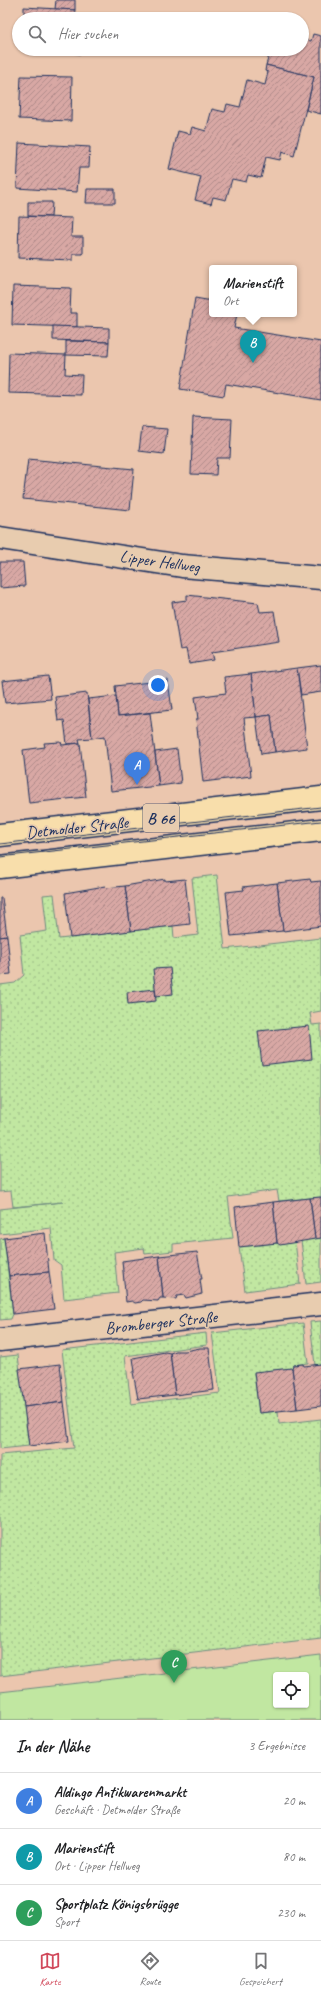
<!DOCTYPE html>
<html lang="de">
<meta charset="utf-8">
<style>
body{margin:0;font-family:Caveat,sans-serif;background:#f6f6f6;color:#202124}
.controls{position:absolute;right:12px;bottom:12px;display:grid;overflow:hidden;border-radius:4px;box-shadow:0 1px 3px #0004}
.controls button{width:36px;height:36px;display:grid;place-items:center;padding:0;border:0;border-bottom:1px solid #e0e0e0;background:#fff;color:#202124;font:20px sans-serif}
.you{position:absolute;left:158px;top:685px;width:14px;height:14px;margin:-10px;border:3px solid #fff;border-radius:50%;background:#1a73e8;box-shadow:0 0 0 6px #1a73e833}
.badge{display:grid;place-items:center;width:26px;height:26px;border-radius:50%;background:#d1495b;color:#fff;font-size:13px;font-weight:700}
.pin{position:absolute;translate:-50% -33px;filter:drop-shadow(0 1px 2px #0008)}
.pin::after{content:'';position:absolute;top:21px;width:14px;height:12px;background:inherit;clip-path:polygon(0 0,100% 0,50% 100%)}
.popup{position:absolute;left:209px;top:265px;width:88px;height:52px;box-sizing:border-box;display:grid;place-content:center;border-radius:4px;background:#fff;filter:drop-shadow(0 1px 3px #0005);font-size:13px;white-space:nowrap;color:#757577}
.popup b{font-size:15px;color:#202124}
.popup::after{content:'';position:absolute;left:50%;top:100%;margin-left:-8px;border:8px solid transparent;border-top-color:#fff}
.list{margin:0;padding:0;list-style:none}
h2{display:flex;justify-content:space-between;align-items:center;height:52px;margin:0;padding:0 16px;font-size:17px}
h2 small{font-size:13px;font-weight:400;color:#757577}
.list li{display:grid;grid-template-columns:26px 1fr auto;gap:12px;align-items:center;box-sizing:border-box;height:56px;padding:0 16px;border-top:1px solid #e0e0e0}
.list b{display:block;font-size:15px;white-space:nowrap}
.list p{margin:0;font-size:13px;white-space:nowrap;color:#757577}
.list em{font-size:13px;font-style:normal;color:#757577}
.icon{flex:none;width:22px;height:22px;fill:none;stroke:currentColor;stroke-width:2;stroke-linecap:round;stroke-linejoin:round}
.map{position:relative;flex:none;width:321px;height:1720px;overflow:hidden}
.search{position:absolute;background:#fff;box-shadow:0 1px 3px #0004;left:12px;right:12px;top:12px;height:44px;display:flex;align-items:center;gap:10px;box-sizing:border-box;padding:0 14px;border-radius:22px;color:#757577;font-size:15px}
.sheet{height:220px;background:#fff}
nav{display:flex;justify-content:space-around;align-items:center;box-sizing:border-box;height:56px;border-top:1px solid #e0e0e0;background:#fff;font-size:11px;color:#757577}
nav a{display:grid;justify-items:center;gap:2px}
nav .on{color:#d1495b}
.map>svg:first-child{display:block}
</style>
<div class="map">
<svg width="321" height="1720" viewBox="0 0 321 1720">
<defs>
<pattern id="green-dots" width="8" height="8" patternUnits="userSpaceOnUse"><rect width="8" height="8" fill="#c1e7a1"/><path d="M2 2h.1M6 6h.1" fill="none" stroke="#a5c68d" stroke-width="1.8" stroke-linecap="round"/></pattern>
<pattern id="building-hatch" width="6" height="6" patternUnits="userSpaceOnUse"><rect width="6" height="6" fill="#d8a8a4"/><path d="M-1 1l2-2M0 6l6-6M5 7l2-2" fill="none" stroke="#ae8989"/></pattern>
</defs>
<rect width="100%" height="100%" fill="#ebc6ae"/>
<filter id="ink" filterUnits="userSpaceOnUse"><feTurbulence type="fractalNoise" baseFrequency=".025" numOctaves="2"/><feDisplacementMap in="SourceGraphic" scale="8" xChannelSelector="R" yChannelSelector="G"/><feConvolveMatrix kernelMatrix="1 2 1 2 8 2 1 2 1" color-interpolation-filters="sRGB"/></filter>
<g filter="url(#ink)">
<g fill="url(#green-dots)" stroke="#6e8b80">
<path d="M217 875 225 949 321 938V1011L310 1013 312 1025 321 1024V1197L279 1201 277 1190 228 1197 233 1238 173 1244V1251L145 1254 144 1248 114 1252 118 1293 64 1299 61 1265 54 1260 51 1228 0 1234V1209L63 1202 13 1207 11 1191 0 1192V985L15 983 24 975 20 935 47 931 43 895 54 894 59 939 173 926 174 938 198 935 192 878Z"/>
<path d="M4 1238 13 1314 11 1319 0 1320V1239Z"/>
<path d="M321 1238V1282L306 1284 301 1240Z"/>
<path d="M295 1241 300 1284 245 1291 239 1247Z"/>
<path d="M321 1321V1364L315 1365 310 1322Z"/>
<path d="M303 1323 308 1363 293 1365 292 1368 254 1373 259 1413 278 1411 279 1424 321 1419V1638L0 1676V1455L74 1448 62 1350 206 1333 207 1345 125 1356 131 1404 220 1393 212 1333Z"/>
<path d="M18 1355 29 1446 0 1449V1357Z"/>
</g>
<path fill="#c1e7a1" stroke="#6e8b80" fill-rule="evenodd" d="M321 1655V1720H0V1692ZM276 1675H306V1705H276Z"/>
<g fill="url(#building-hatch)" stroke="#1b2f5e">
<path d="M56 0H75V10L55 9Z"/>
<path d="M24 7 75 10 74 19H24Z"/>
<path d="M313 34 321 36V114L306 110 314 77 266 65 271 49H302V39L311 41Z"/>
<path d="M22 49H81L80 54Z"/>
<path d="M266 65 314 77 294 156 282 152 280 160 266 157 261 178 248 175 246 182 232 179 226 200 213 197 211 204 195 200 201 177 169 169 178 131 190 134 192 127 206 131 212 109 225 112 227 104 240 107 247 80 265 85 268 72 265 71Z"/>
<path d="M21 76 72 77 71 121 19 119Z"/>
<path d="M19 143 90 147 89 168H79L77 192 17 188Z"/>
<path d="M87 189H115V203H86Z"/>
<path d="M28 202H52L51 217 28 216Z"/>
<path d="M19 216 72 218 71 237H83V254H73V260L18 258Z"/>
<path d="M13 286 71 288 70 313H77V327L12 325Z"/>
<path d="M195 298 212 301V314H237L234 328 321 342V400L226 384 224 396 180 389Z"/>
<path d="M53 326 109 328V342L53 340Z"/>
<path d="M66 341 109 342 108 356 66 355Z"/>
<path d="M9 353 66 355 65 374 82 375 81 395 8 393Z"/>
<path d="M193 417 232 419 230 458H217L216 475 191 474Z"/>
<path d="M142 427 167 429 164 454 139 451Z"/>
<path d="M28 459 134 469 130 510 23 499Z"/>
<path d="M0 562H23L25 586 0 588Z"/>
<path d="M187 595 258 603 260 612 274 611 279 642 212 652 214 660 189 664 186 649 180 650 172 602 187 600Z"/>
<path d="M321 665V692L301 695 297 668Z"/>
<path d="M297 668 307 748 275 752 271 715 256 717 251 674Z"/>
<path d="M251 674 256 717 244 718 251 776 203 782 196 719H198L195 697 226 693 224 677Z"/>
<path d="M48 676 51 699 5 703 2 681Z"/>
<path d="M168 680 172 710 118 716 115 686Z"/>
<path d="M87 693 92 738 79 739 80 743 67 744 64 720 58 721 55 697Z"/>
<path d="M116 696 118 716 150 713 159 786 111 791 105 736 92 738 88 699Z"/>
<path d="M271 715 275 752 261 754 256 717Z"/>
<path d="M61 742 62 745 80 743 86 797 29 803 23 750 45 747 44 743Z"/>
<path d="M177 749 181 783 159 786 155 752Z"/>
<path d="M165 879V881L185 879 190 924 131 931 125 886Z"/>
<path d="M310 879 311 882 321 881V926L283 931 277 883Z"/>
<path d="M277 883 283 931 231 936 226 892 244 890 243 887Z"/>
<path d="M105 886 106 888 125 886 131 931 70 938 65 893Z"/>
<path d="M0 898H2L7 936 0 937Z"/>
<path d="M7 936 11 974 0 975V937Z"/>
<path d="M170 968 173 994 156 996 153 969Z"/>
<path d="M155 989 156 1001 128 1004 127 992Z"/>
<path d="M309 1026 312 1059 262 1065 258 1031Z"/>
<path d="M321 1197V1238L315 1239 310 1198Z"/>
<path d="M310 1198 315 1239 280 1245 277 1243 273 1202Z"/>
<path d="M273 1202 277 1243 239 1247 235 1207Z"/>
<path d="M45 1233 49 1272 9 1276 4 1238Z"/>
<path d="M197 1252 202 1279H200L202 1294 186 1298 184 1295 177 1296 176 1299 163 1298 159 1256Z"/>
<path d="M159 1256 163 1298H160L158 1301 143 1300 141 1302 135 1303 132 1301 126 1302 122 1261Z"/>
<path d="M49 1272 54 1309 13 1314 9 1276Z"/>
<path d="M200 1348H209L214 1390 175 1395 170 1353 176 1351H185Z"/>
<path d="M165 1352 170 1353 175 1395 138 1399 133 1372H135L133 1358Z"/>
<path d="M60 1364 64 1402 24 1407 19 1369Z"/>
<path d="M303 1364 304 1366 321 1364V1406L297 1409 292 1368 293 1365Z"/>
<path d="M292 1368 297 1409 259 1413 254 1372Z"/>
<path d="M64 1402 69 1441 29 1446 24 1407Z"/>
</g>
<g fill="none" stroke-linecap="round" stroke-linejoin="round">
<g stroke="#1b2f5e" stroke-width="25">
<g id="minor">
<path d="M0 538 182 566 321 578"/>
<path d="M0 1340 321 1304"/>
</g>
</g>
<g stroke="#1b2f5e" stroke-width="25">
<g id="primary">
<path d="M0 835 321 798"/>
<path d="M0 867 321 830"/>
</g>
</g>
<use href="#minor" stroke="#e8ccaf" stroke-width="22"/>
<use href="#primary" stroke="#f8deab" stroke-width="22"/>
<g stroke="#1b2f5e" stroke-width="1">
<path d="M0 844 321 807"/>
<path d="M0 857 321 821"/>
</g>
</g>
</g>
<g text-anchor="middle" stroke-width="3.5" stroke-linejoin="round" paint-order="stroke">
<rect fill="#e8ccaf" stroke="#585e76" stroke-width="1" x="143" y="804" width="36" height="28" rx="3"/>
<g font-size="16" font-weight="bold" fill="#1b2f5e">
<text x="161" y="824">B 66</text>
</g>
<g font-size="17" fill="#1b2f5e" stroke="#e8ccaf">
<text transform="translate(160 561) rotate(8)" y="6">Lipper Hellweg</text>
<text transform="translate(77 827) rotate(-6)" y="6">Detmolder Straße</text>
<text transform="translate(161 1322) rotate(-6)" y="6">Bromberger Straße</text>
</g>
</g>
</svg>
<div class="controls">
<button><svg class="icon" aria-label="locate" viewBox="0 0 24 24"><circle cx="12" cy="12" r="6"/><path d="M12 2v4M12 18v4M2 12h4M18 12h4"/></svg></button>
</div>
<div class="you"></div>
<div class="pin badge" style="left:137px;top:785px;background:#3f7fe0">A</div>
<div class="pin badge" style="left:253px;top:363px;background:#0f9aa8">B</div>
<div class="popup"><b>Marienstift</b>Ort</div>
<div class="pin badge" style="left:174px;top:1683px;background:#2e9e5b">C</div>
<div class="search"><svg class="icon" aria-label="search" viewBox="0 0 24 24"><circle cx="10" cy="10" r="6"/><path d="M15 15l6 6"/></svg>Hier suchen</div>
</div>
<section class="sheet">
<h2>In der Nähe<small>3 Ergebnisse</small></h2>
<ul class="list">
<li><span class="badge" style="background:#3f7fe0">A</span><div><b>Aldingo Antikwarenmarkt</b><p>Geschäft · Detmolder Straße</p></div><em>20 m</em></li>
<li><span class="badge" style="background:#0f9aa8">B</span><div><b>Marienstift</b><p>Ort · Lipper Hellweg</p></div><em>80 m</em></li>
<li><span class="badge" style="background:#2e9e5b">C</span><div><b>Sportplatz Königsbrügge</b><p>Sport</p></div><em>230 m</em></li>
</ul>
</section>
<nav>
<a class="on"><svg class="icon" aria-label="map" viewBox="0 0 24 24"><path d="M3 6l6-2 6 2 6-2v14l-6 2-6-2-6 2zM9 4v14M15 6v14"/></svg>Karte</a>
<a><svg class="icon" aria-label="directions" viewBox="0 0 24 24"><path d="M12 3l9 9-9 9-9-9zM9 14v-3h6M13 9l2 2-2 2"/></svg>Route</a>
<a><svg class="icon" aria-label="saved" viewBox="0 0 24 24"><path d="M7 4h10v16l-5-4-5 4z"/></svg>Gespeichert</a>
</nav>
